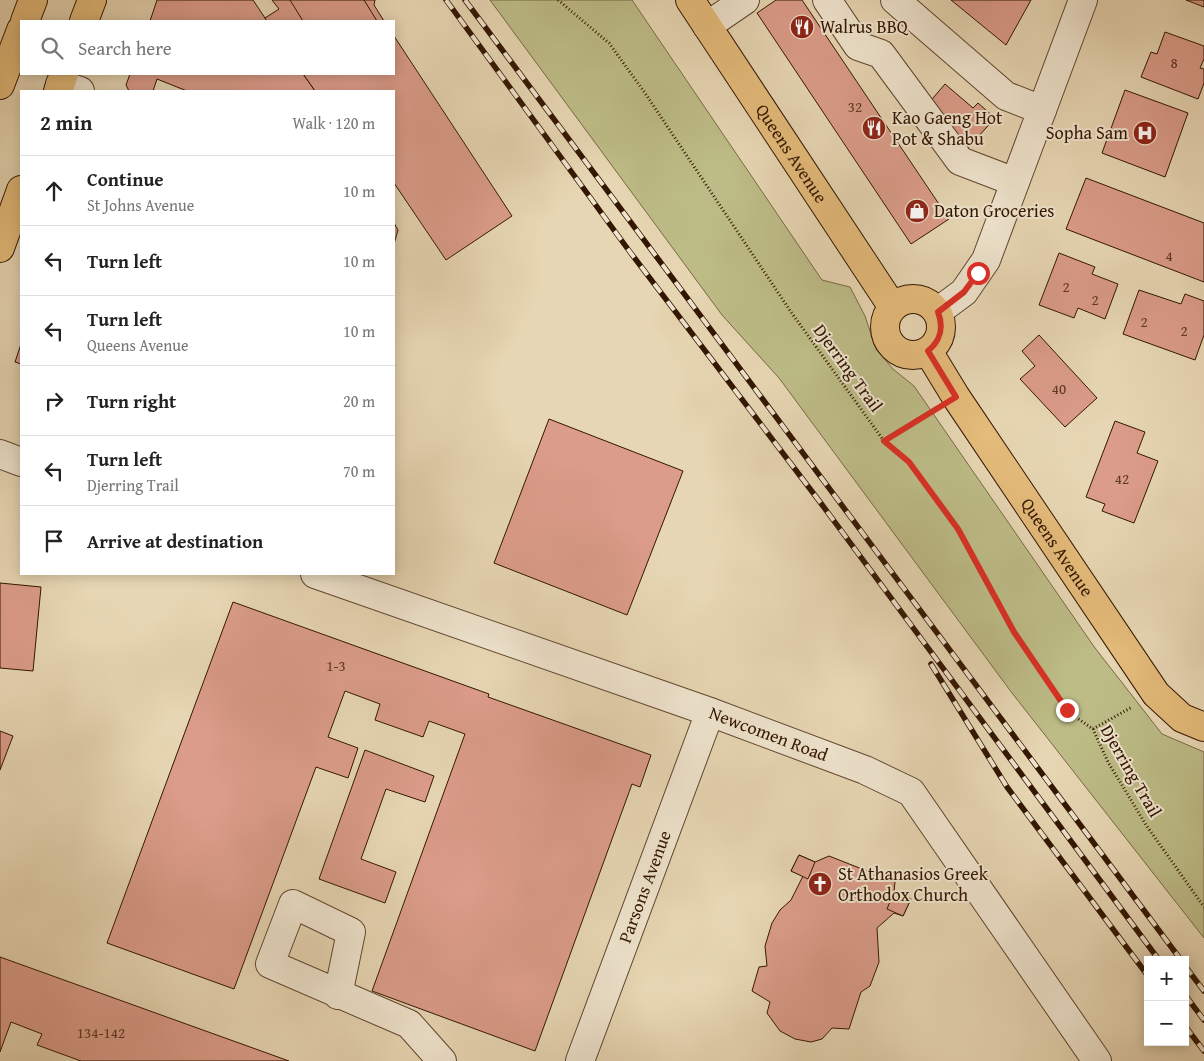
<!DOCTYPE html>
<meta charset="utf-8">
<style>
body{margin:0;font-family:"Gentium Book Plus",serif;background:#f6f6f6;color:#222}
.controls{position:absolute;right:15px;bottom:15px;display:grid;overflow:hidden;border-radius:0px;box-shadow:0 2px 12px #0003}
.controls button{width:45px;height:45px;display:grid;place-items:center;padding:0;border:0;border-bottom:1px solid #e0e0e0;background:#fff;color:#222;font:25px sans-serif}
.stop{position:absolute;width:15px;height:15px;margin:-11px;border:4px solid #d93025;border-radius:50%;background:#fff}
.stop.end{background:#d93025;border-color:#fff;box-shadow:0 1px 5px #0008}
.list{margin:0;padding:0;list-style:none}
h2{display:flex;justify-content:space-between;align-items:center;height:65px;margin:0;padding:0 20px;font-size:21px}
h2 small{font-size:16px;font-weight:400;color:#767676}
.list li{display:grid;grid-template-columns:32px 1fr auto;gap:15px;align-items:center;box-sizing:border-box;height:70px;padding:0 20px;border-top:1px solid #e0e0e0}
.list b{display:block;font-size:19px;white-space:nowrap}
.list p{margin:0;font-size:16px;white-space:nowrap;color:#767676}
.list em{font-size:16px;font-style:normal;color:#767676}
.icon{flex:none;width:28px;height:28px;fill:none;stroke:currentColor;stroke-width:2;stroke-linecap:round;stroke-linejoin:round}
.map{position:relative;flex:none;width:1204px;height:1061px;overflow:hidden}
.search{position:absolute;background:#fff;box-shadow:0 2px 12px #0003;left:20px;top:20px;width:375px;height:55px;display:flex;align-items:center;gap:12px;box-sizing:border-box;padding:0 18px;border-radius:0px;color:#767676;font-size:19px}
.panel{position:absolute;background:#fff;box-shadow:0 2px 12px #0003;left:20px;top:90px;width:375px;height:485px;border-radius:0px}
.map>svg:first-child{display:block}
</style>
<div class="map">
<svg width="1204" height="1061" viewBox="0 0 1204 1061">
<rect width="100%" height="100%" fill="#e7d6b3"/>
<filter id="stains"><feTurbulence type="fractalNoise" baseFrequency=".004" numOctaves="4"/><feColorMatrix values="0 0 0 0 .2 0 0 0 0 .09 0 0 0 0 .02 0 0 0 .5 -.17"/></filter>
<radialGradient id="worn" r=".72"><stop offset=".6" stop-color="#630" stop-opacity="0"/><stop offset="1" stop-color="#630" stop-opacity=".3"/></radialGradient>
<path fill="#bdbc87" stroke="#786944" d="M490 0H632L822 280 850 287 865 316 876 349 893 369 914 386 1095 648 1162 734 1204 752V938L1012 693 779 378 722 315Z"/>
<g fill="#db9c89" stroke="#331601">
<path d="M157 0H253L267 21H150Z"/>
<path d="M272 0H375L374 5 384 21H267L265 18 279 9Z"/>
<path d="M290 0H364L377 21H303Z"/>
<path d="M776 0H802L949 219 911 244 757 13Z"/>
<path d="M951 0H1031L1006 45Z"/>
<path d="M1186 0H1204V7Z"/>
<path d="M1165 32 1204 46V59L1200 68 1204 69V83L1198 99 1141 77 1151 52 1157 54Z"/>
<path d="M394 36 512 216 446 260 394 183V91H315L303 74H394Z"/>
<path d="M130 74H303L315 91H187L157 79 153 91H129L126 85Z"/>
<path d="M945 84 973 108 978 103 995 118 968 148 937 120 927 105Z"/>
<path d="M1125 90 1188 113 1165 177 1102 153Z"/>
<path d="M1086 178 1204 223V282L1066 229Z"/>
<path d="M394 223 398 230 394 244Z"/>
<path d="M1059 253 1095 267 1092 274 1118 284 1105 319 1078 308 1074 318 1039 305Z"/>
<path d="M1139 290 1181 304 1185 294 1204 301V335L1195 360 1123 334Z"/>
<path d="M1039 335 1097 398 1065 427 1020 379 1035 366 1022 351Z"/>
<path d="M21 344V364L15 362Z"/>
<path d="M549 419 683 471 627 615 494 563Z"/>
<path d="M1115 421 1145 432 1137 453 1158 461 1134 523 1102 511 1105 504 1086 497Z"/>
<path d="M0 583 41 587 33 671 0 668Z"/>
<path d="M233 602 489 694 488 697 651 755 640 787 632 784 535 1051 372 991 465 734 429 721 423 737 375 720 380 704 345 691 328 737 358 748 348 778 316 767 234 989 107 943Z"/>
<path d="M0 731 13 736 0 770Z"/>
<path d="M365 750 434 776 425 802 386 789 361 859 396 872 385 903 319 879Z"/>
<path d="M799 855 815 862 829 856 895 882 894 892 911 899 903 916 894 913 877 928 879 962 870 986 861 992 849 1029 832 1028 822 1039 811 1042 795 1039 780 1031 767 1013 770 1002 752 991 759 967 767 966 765 946 772 923 780 910 791 900 803 876 791 871Z"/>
<path d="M799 855 815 862 808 879 791 871Z"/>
<path d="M894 892 911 899 903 916 887 909Z"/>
<path d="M0 957 289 1061H81L37 1045 42 1034 11 1022 0 1052Z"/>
</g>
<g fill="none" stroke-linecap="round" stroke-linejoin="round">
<g stroke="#60462e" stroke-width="30">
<g id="minor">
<path d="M827 0 858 46 881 54 960 161 1015 182"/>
<path d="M895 0 1006 96 1042 110"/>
<path d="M707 26 745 0"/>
<path d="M60 84 80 91"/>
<path d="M937 312 964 292 986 260 1083 0"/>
<path d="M0 454 21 462"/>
<path id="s1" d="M315 574 710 712 865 770 911 792 1097 1061"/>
<path d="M338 995 351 932 293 904 270 964 409 1024 442 1061"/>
<path id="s2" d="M580 1061 710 712"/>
</g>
</g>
<g stroke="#331601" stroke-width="30">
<g id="major">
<path id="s3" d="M690 0 892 306"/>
<circle cx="913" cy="327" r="28"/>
<path id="s4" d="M928 351 956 397 1156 694 1182 718 1204 727"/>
</g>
</g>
<g stroke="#331601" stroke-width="30">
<g id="highway">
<path d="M25 21 33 0"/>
<path d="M84 21 92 0"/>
<path d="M0 85 21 30"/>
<path d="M58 91 64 74"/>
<path d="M0 248 21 190"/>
</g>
</g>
<g stroke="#331601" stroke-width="3" stroke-dasharray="1 2.5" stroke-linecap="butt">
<path d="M558 0 609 43 645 93 791 312 884 441 909 462 958 529 1014 632 1067 711 1093 729 1108 762 1146 825 1204 907"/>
<path d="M884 441 932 411"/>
<path d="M1093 729 1132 707"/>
</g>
<use href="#minor" stroke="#efe4ce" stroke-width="28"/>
<use href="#major" stroke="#e4bb7a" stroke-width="28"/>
<use href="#highway" stroke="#e4bb7a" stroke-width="28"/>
<g stroke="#331601" stroke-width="5.5">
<g id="rail">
<path d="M446 0 630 252 820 502 1159 960"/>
<path d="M465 0 1181 960"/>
<path d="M931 664 1007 787 1148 976"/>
<path d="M1185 966 1204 991"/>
<path d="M1185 995 1204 1020"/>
<path d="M1185 1026 1204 1051"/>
</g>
</g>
<use href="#rail" stroke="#efe4ce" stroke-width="4" stroke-dasharray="11" stroke-linecap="butt"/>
</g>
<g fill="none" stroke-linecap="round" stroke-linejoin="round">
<path stroke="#d93025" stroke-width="6" d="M978 273 964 292 938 312C944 328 941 340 928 351L956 397 884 441 909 462 958 529 1014 632 1067 710"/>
</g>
<defs>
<g id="restaurant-disc" transform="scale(1.25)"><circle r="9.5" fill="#8f2418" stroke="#efe4ce"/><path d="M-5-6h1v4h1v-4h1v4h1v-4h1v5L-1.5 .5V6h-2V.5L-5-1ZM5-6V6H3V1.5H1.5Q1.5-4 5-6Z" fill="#fff"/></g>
<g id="hospital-disc" transform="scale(1.25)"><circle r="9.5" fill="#8f2418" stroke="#efe4ce"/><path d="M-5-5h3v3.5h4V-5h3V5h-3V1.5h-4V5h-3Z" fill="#fff"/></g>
<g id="shop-disc" transform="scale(1.25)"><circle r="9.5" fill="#8f2418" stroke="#efe4ce"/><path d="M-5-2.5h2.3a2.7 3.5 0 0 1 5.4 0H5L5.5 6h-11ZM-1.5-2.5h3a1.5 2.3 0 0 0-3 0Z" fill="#fff"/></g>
<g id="church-disc" transform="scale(1.25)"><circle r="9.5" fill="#8f2418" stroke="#efe4ce"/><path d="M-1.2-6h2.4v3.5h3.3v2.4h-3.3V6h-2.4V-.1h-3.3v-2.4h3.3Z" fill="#fff"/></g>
</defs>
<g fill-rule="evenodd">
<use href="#restaurant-disc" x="802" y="27"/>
<use href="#restaurant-disc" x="874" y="128"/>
<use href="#hospital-disc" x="1145" y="133"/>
<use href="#shop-disc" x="917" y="211"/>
<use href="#church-disc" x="820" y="884"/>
</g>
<g text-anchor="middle" stroke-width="4" stroke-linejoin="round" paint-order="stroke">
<g font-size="15" fill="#5d3823">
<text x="1174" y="68">8</text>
<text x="855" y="112">32</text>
<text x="1169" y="261">4</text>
<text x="1066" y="292">2</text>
<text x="1095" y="305">2</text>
<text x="1144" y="327">2</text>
<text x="1184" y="336">2</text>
<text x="1059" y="394">40</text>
<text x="1122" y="484">42</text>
<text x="336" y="671">1-3</text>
<text x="101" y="1038">134-142</text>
</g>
<g font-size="18" fill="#331601" stroke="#efe4ce" text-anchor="start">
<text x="820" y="33">Walrus BBQ</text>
<text x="892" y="124">Kao Gaeng Hot<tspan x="892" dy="21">Pot &amp; Shabu</tspan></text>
<text x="1128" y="139" text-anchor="end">Sopha Sam</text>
<text x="934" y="217">Daton Groceries</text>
<text x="838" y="880">St Athanasios Greek<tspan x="838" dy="21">Orthodox Church</tspan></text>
</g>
<g font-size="18" fill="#331601" stroke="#efe4ce">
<text dy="6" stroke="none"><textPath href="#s3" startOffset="184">Queens Avenue</textPath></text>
<text transform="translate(848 368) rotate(54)" y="6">Djerring Trail</text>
<text dy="6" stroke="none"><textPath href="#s4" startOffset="235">Queens Avenue</textPath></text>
<text dy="6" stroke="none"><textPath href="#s1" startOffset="481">Newcomen Road</textPath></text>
<text transform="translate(1131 771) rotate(60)" y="6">Djerring Trail</text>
<text dy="6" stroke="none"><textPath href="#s2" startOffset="186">Parsons Avenue</textPath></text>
</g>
</g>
<rect width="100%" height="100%" filter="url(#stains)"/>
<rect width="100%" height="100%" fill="url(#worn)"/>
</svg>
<div class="controls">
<button>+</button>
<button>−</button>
</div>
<div class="stop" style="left:978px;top:273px"></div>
<div class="stop end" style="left:1067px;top:710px"></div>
<div class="search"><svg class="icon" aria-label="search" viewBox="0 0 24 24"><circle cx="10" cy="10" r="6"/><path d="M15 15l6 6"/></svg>Search here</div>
<section class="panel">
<h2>2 min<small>Walk · 120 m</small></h2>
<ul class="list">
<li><svg class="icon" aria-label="ahead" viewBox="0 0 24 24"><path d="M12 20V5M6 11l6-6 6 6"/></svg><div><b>Continue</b><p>St Johns Avenue</p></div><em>10 m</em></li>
<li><svg class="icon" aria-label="left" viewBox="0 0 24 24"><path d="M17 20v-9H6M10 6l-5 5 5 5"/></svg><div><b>Turn left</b></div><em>10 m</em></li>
<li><svg class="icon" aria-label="left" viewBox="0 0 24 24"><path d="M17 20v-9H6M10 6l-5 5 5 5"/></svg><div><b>Turn left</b><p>Queens Avenue</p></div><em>10 m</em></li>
<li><svg class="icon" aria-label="right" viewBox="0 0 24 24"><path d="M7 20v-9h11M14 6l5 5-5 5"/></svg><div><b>Turn right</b></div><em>20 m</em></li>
<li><svg class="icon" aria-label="left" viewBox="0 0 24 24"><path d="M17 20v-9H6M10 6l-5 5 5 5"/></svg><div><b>Turn left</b><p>Djerring Trail</p></div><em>70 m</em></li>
<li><svg class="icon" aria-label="arrive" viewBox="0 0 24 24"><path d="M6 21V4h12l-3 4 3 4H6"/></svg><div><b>Arrive at destination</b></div></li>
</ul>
</section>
</div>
